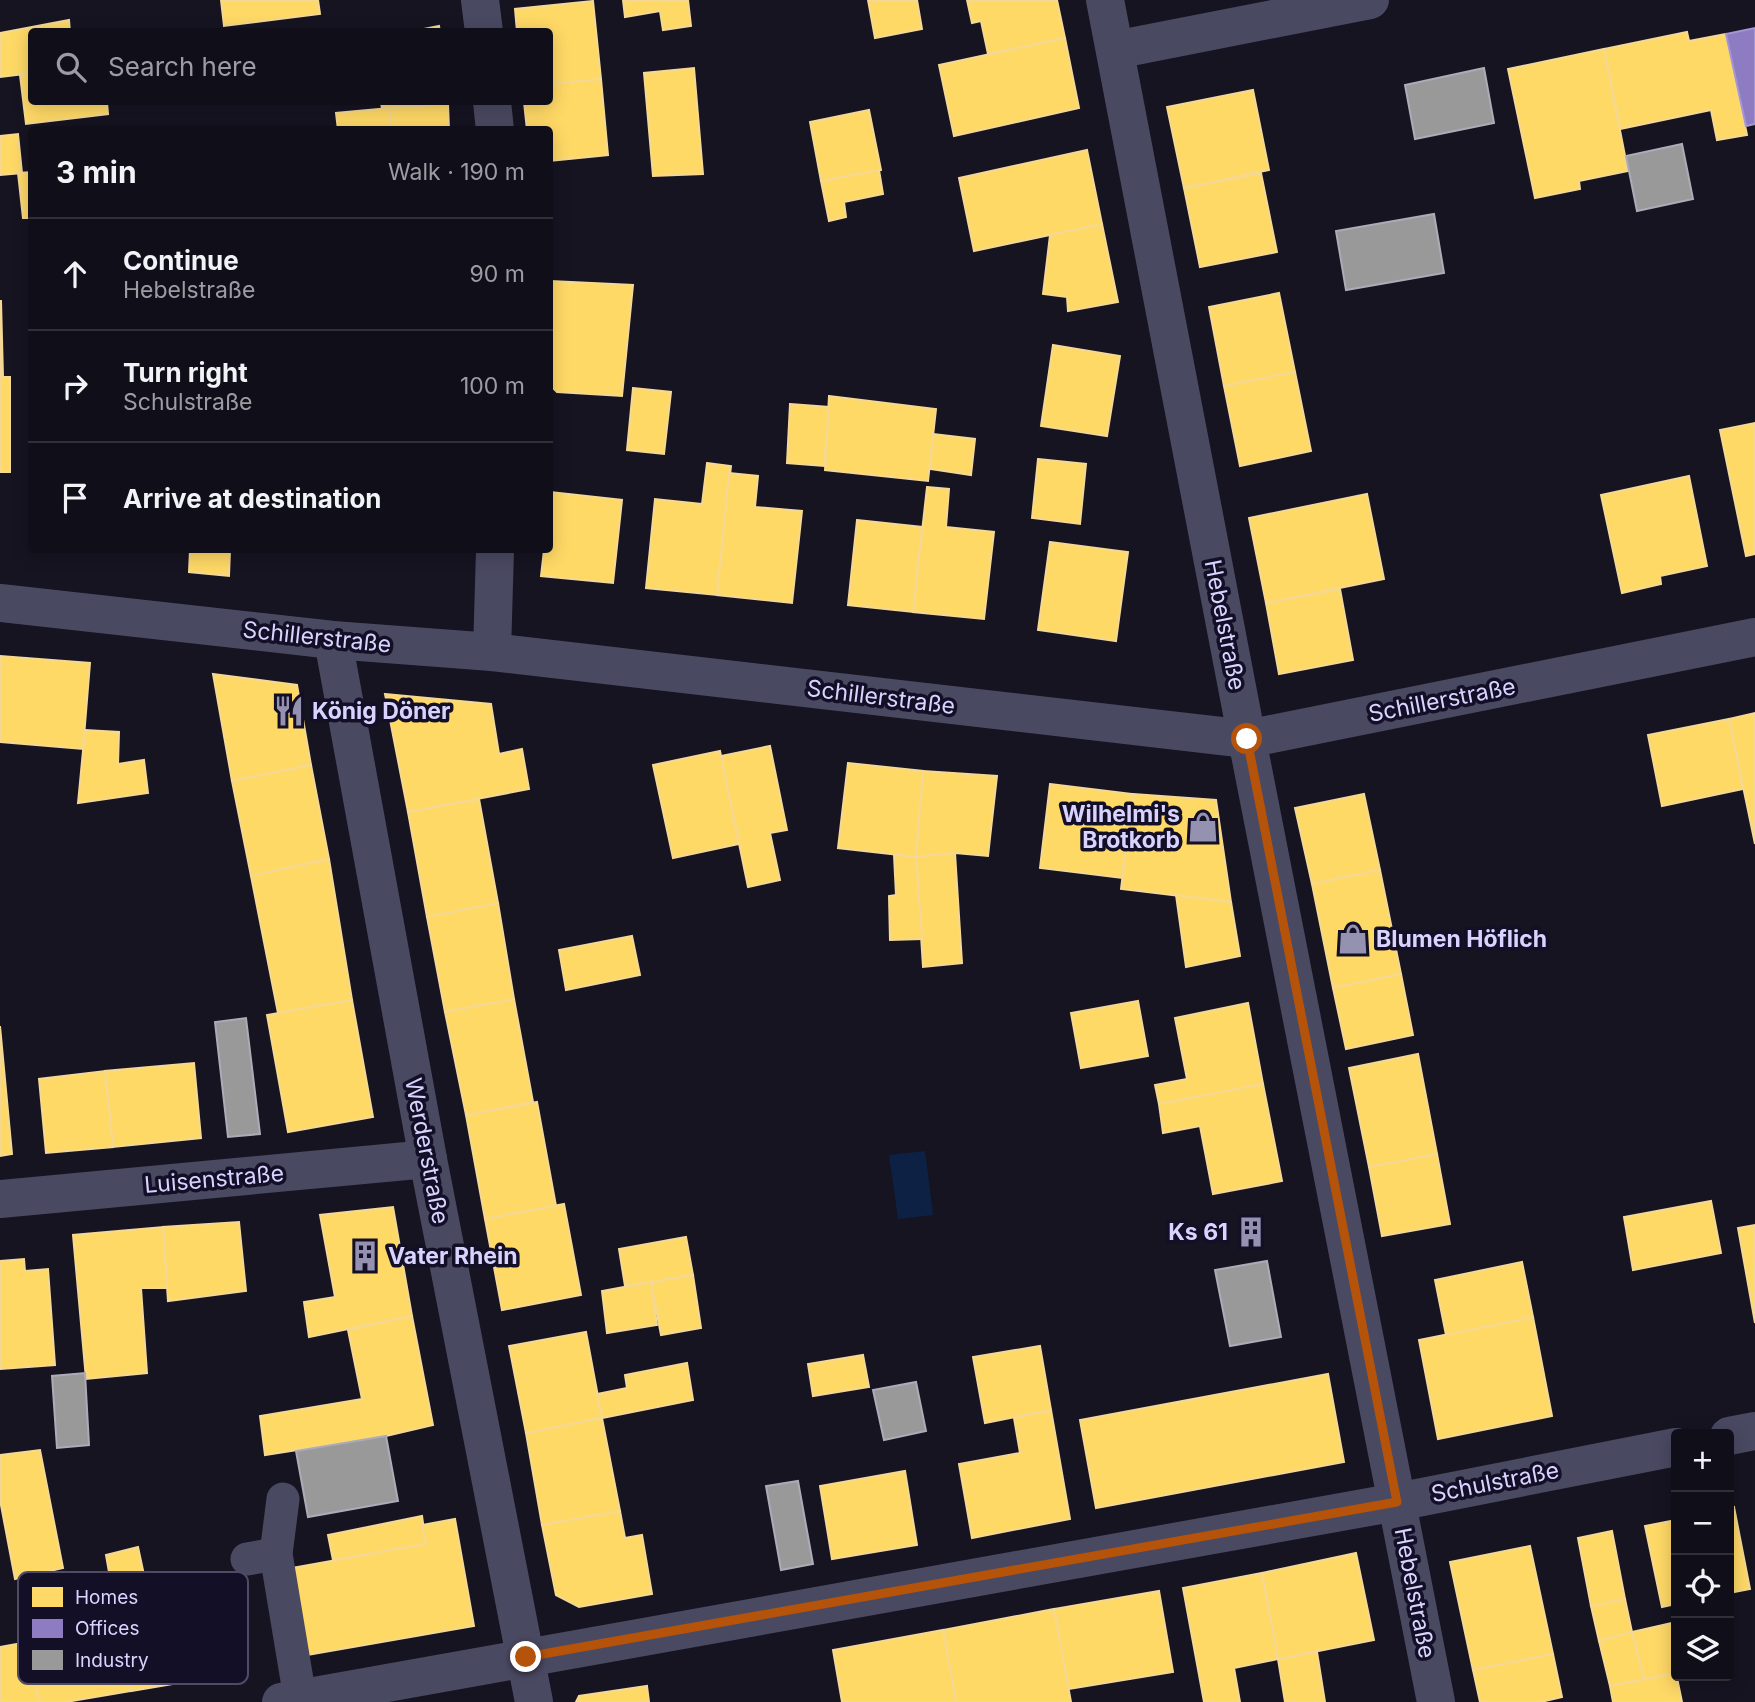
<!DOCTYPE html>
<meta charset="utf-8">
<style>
body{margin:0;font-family:Inter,sans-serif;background:#191822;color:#f1f3f6}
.controls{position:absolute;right:21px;bottom:21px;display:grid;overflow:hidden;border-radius:7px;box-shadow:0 4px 18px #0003}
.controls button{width:63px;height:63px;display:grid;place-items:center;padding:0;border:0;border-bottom:2px solid #302f38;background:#100f19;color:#f1f3f6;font:35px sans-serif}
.stop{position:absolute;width:21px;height:21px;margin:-16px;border:5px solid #b45309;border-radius:50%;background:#fff}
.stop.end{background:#b45309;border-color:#fff;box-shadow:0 2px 7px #0008}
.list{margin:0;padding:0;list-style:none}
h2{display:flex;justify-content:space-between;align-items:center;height:91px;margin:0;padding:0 28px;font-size:30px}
h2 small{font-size:23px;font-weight:400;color:#9c9ca2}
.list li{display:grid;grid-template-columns:46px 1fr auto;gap:21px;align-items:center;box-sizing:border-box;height:112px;padding:0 28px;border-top:2px solid #302f38}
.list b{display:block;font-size:26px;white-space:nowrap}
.list p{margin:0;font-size:23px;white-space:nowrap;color:#9c9ca2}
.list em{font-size:23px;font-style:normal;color:#9c9ca2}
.icon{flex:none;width:38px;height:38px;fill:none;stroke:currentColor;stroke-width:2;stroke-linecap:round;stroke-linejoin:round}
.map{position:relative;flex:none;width:1755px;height:1702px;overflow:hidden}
.search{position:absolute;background:#100f19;box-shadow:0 4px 18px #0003;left:28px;top:28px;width:525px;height:77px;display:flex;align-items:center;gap:18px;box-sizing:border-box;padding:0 24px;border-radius:7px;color:#9c9ca2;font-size:26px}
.panel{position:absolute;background:#100f19;box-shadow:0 4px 18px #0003;left:28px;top:126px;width:525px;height:427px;border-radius:7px}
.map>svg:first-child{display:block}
</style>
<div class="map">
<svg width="1755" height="1702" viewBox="0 0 1755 1702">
<rect width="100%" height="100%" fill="#161421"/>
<path fill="#0d2144" d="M925 1151 933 1215 898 1219 889 1155Z"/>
<g fill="#ffd966" stroke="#f4d894" stroke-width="2">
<path d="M221 0H318L320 14 224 26Z"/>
<path d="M623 0H688L691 26 663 30 660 11 625 17Z"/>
<path d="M868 0H917L922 29 875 38Z"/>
<path d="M967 0H1057L1065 38 988 54 981 21 972 23Z"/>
<path d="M593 1 601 79 550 84V32H517L515 9Z"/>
<path d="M69 20 70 32H32V73L0 77V33Z"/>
<path d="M439 26 440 32H409Z"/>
<path d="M1687 32 1689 41 1726 34 1747 135 1717 140 1711 110 1620 129 1604 49Z"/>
<path d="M1065 38 1079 108 954 136 939 65Z"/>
<path d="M1604 49 1628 171 1579 181 1580 189 1535 198 1508 69Z"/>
<path d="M694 68 703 174 653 176 644 73Z"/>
<path d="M32 73V102H107L108 114 26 124 20 75Z"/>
<path d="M601 79 608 155 550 161V130H527L524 102H550V84Z"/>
<path d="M1253 90 1269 170 1184 188 1167 107Z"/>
<path d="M381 102H447L448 104 382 109Z"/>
<path d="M448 104 449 130H391L389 108Z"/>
<path d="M389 108 391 130H338L336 113Z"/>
<path d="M869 110 881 170 821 181 810 122Z"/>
<path d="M18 134 22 173 0 175V136Z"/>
<path d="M1087 150 1102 224 974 251 959 178Z"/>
<path d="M879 170 883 194 844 202 846 217 829 221 821 181Z"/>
<path d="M32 172V218H23L18 173Z"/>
<path d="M1261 173 1277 252 1200 267 1184 188Z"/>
<path d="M1102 224 1118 302 1068 311 1067 297 1043 294 1050 235Z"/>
<path d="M550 281 633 285 622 396 557 392 550 385Z"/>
<path d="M1279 293 1295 372 1224 386 1209 307Z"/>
<path d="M0 301H1L3 377H0Z"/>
<path d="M1053 345 1120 356 1107 436 1041 426Z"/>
<path d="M1295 372 1311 451 1240 466 1224 386Z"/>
<rect x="0" y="377" width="10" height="95"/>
<path d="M633 388 671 392 664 454 627 450Z"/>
<path d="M829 396 936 409 928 481 825 470Z"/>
<path d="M790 404 829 407 824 466 787 463Z"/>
<path d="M1755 423V554L1746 556 1720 430Z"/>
<path d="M933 434 975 439 971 475 930 469Z"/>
<path d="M1038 459 1086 464 1080 524 1032 518Z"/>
<path d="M707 463 731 466 717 595 646 588 655 499 702 504Z"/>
<path d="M729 473 758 476 755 507 802 511 792 603 717 595Z"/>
<path d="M1689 476 1707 566 1660 576 1661 584 1622 593 1601 495Z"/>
<path d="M927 487 949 489 946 527 994 532 984 619 913 612Z"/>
<path d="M550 492 622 500 613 583 541 576 544 550H550Z"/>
<path d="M1367 494 1384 579 1266 603 1249 518Z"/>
<path d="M857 520 922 527 913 612 848 605Z"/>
<path d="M1050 542 1128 552 1116 641 1038 630Z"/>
<path d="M190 550H230L229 576 189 572Z"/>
<path d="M1340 589 1353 660 1279 674 1266 603Z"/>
<path d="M0 656 90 663 83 749 0 742Z"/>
<path d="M213 674 297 685 311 765 232 781Z"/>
<path d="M385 694 491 704 499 754 522 749 529 789 408 812Z"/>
<path d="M1755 713V844L1729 719Z"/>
<path d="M1729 719 1743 789 1662 806 1648 735Z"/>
<path d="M85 730 119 732 118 764 144 760 148 793 78 803Z"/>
<path d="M770 746 787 830 770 833 780 880 748 887 721 756Z"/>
<path d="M720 751 739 844 673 858 653 765Z"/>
<path d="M848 763 923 771 916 857 838 848Z"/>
<path d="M311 765 329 859 251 876 232 781Z"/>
<path d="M923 771 997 776 988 856 955 853 916 857Z"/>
<path d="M1050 784 1133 794 1122 878 1040 868Z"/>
<path d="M1133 794 1216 800 1231 902 1121 889Z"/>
<path d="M1364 794 1380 870 1312 884 1295 808Z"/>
<path d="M479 799 498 903 427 917 408 812Z"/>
<path d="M955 853 962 963 923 967 916 857Z"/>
<path d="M894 855 916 857 922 939 890 940 889 896 896 895Z"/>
<path d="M329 859 352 1000 278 1013 251 876Z"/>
<path d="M1380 870 1401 974 1333 988 1312 884Z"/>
<path d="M1176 895 1231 902 1240 956 1186 967Z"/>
<path d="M498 903 514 999 445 1012 427 917Z"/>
<path d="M632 936 640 975 566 990 559 950Z"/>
<path d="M1401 974 1413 1035 1346 1049 1333 988Z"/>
<path d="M514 999 533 1102 466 1115 445 1012Z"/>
<path d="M352 1000 373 1117 288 1132 267 1015Z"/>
<path d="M1138 1001 1148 1056 1081 1068 1071 1013Z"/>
<path d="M1248 1003 1263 1084 1159 1104 1155 1085 1187 1079 1175 1018Z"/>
<path d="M0 1026 12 1154 0 1156Z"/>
<path d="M1418 1054 1437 1154 1369 1167 1349 1068Z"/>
<path d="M194 1063 201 1138 113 1147 105 1071Z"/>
<path d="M105 1071 113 1147 46 1153 39 1079Z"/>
<path d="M1263 1084 1282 1181 1213 1194 1200 1126 1163 1133 1159 1104Z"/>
<path d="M537 1102 556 1206 485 1219 466 1115Z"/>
<path d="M1437 1154 1450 1224 1382 1236 1369 1167Z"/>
<path d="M1711 1201 1721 1253 1633 1270 1624 1217Z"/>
<path d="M564 1204 581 1295 502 1310 485 1219Z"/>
<path d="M393 1207 412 1316 309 1337 304 1302 335 1297 320 1215Z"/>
<path d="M1256 1219 1260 1243 1246 1246 1241 1221Z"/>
<path d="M239 1222 246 1291 168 1301 163 1227Z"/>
<path d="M1755 1225V1323L1738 1228Z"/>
<path d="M163 1227 167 1288H141L147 1373 86 1379 73 1235Z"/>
<path d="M686 1237 693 1275 625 1286 619 1249Z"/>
<path d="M24 1259 25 1271 48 1269 55 1365 0 1369V1261Z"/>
<path d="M1522 1262 1533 1317 1446 1335 1435 1280Z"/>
<path d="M693 1275 701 1328 661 1335 651 1282Z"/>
<path d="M651 1282 657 1325 607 1333 602 1291Z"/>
<path d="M412 1316 433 1425 386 1436 265 1455 260 1416 362 1399 348 1330Z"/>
<path d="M1533 1317 1552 1416 1438 1439 1419 1340Z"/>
<path d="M586 1332 602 1418 526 1433 509 1346Z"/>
<path d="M1040 1346 1051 1410 985 1423 973 1357Z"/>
<path d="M863 1355 869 1387 813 1396 808 1364Z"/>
<path d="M687 1363 693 1400 602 1418 597 1394 627 1388 625 1375Z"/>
<path d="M1328 1374 1344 1462 1096 1508 1080 1420Z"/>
<path d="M1051 1410 1070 1519 972 1538 959 1464 1020 1453 1014 1418Z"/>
<path d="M602 1418 620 1511 542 1525 526 1433Z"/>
<path d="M40 1450 63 1568 15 1579 0 1500V1455Z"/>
<path d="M905 1471 917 1545 832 1559 820 1486Z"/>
<path d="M1734 1507 1750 1589 1729 1593V1508Z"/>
<path d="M620 1511 625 1538 642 1535 652 1594 579 1607 556 1595 542 1525Z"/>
<path d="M422 1516 426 1544 333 1560 328 1535Z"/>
<path d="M455 1519 474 1626 301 1656 286 1569 426 1544 422 1525Z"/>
<path d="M1676 1520V1604L1662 1607 1645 1526Z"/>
<path d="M1612 1531 1625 1599 1591 1606 1578 1538Z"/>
<path d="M1530 1546 1553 1654 1473 1670 1450 1562Z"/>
<path d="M138 1547 153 1617 118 1624 106 1555Z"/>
<path d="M1356 1553 1374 1640 1278 1659 1262 1573Z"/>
<path d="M1262 1573 1278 1659 1234 1668 1240 1702H1204L1183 1588Z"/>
<path d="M1159 1591 1173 1672 1068 1689 1054 1609Z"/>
<path d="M1625 1599 1632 1632 1599 1641 1591 1606Z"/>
<path d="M114 1603 131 1691 66 1702H39L26 1636 84 1625 81 1609Z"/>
<path d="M213 1605 226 1675 131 1691 118 1624Z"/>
<path d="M1054 1609 1071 1702H956L943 1630Z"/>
<path d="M1676 1622V1673L1644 1679 1632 1632Z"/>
<path d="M943 1630 956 1702H842L833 1650Z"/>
<path d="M1632 1632 1644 1679 1610 1686 1599 1641Z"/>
<path d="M28 1642 39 1702H0V1647Z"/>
<path d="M1317 1652 1325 1702H1285L1278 1659Z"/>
<path d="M1553 1654 1562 1697 1541 1702H1480L1473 1670Z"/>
<path d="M1676 1673 1682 1702H1613L1610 1686Z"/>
<path d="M647 1686 649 1702H576L579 1696Z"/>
</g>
<path fill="#8e7cc3" stroke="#a496d5" stroke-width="2" d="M1755 28V124L1746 126 1726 34Z"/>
<g fill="#999" stroke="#acabb8" stroke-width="2">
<path d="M1484 68 1494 123 1415 139 1405 85Z"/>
<path d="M1682 144 1693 199 1637 211 1626 156Z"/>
<path d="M1434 214 1444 273 1346 290 1336 231Z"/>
<path d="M246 1018 260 1134 228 1137 215 1022Z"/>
<path d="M1267 1261 1281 1337 1230 1346 1215 1270Z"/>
<path d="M85 1373 89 1445 57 1448 52 1376Z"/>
<path d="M916 1382 926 1431 884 1440 873 1390Z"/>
<path d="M386 1436 398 1501 308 1517 296 1451Z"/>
<path d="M798 1481 813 1564 781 1570 766 1486Z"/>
</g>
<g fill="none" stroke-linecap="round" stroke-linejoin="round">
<g stroke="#4a4962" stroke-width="33">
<path d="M283 1499 276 1554 300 1698"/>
<path d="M247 1559 276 1554"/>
</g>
<g stroke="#4a4962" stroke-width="38">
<path d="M480 0 484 32"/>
<path d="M1105 0 1247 739 1436 1702"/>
<path d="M1115 50 1370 0"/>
<path d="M492 102 495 130"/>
<path d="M0 603 333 640 492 652 1247 739 1755 637"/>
<path d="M333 640 428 1159 534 1702"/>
<path d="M492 652 495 550"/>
<path d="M0 1199 428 1159"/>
<path d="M1729 1436 1755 1431"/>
<path d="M281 1702 1397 1502 1676 1447"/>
</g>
</g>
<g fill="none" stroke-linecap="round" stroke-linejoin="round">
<path stroke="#b45309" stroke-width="9" d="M526 1657 1397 1502 1247 739"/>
</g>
<defs>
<g id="restaurant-bare" transform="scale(2.415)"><path d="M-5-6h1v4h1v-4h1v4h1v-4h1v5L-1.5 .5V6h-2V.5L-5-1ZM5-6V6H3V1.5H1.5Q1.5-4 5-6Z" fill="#9591b1" stroke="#130f26" stroke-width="2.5" paint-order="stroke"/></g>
<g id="shop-bare" transform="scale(2.415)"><path d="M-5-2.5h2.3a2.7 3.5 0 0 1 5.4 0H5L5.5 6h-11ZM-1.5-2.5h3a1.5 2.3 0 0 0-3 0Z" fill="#9591b1" stroke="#130f26" stroke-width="2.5" paint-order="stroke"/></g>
<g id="building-bare" transform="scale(2.415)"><path d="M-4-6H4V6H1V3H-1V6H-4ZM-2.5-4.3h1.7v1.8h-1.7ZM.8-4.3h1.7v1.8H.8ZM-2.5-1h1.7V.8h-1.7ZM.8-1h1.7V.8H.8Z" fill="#9591b1" stroke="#130f26" stroke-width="2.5" paint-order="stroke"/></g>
</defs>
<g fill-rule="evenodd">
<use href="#restaurant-bare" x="289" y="711"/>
<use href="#shop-bare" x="1203" y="827"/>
<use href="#shop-bare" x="1353" y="939"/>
<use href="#building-bare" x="1251" y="1232"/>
<use href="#building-bare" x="365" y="1256"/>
</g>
<g text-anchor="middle" stroke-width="7" stroke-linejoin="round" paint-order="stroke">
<g font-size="23" fill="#d9d4ff" stroke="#130f26">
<text transform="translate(1225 625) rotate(79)" y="8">Hebelstraße</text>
<text transform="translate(317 637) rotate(6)" y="8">Schillerstraße</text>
<text transform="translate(881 697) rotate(7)" y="8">Schillerstraße</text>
<text transform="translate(1442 700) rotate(-11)" y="8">Schillerstraße</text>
<text transform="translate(427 1151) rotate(79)" y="8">Werderstraße</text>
<text transform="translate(214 1179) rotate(-5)" y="8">Luisenstraße</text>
<text transform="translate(1495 1482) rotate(-11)" y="8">Schulstraße</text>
<text transform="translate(1415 1593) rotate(79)" y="8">Hebelstraße</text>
</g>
<g font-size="23" font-weight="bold" fill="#d9d4ff" stroke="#130f26" text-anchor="start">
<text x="312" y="719">König Döner</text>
<text x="1180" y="822" text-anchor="end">Wilhelmi's<tspan x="1180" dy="26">Brotkorb</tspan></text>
<text x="1376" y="947">Blumen Höflich</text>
<text x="1228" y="1240" text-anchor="end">Ks 61</text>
<text x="388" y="1264">Vater Rhein</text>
</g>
</g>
<rect x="18" y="1572" width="230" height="112" rx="10" fill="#130f26" stroke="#4e4a67" stroke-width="2"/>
<rect x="32" y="1587" width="31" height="20" fill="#ffd966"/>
<rect x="32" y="1619" width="31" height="19" fill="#8e7cc3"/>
<rect x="32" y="1650" width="31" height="20" fill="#999"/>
<g font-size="19" fill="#d9d4ff">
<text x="75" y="1604">Homes</text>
<text x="75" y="1635">Offices</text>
<text x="75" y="1667">Industry</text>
</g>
</svg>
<div class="controls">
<button>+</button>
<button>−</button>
<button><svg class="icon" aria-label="locate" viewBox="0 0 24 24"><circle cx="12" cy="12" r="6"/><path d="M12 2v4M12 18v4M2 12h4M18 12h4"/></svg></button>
<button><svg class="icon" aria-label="layers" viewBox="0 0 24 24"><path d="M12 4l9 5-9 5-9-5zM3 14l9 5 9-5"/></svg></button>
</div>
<div class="stop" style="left:1247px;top:739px"></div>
<div class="stop end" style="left:526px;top:1657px"></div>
<div class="search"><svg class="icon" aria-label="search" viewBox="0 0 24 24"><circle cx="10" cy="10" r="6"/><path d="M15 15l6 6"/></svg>Search here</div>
<section class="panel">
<h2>3 min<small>Walk · 190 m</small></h2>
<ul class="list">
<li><svg class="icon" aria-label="ahead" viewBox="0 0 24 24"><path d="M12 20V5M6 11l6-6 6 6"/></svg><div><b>Continue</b><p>Hebelstraße</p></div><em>90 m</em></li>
<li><svg class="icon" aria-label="right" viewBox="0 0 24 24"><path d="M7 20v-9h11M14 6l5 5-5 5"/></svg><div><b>Turn right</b><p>Schulstraße</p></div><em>100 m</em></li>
<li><svg class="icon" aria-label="arrive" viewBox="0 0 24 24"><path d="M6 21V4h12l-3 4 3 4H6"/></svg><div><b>Arrive at destination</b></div></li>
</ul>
</section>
</div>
